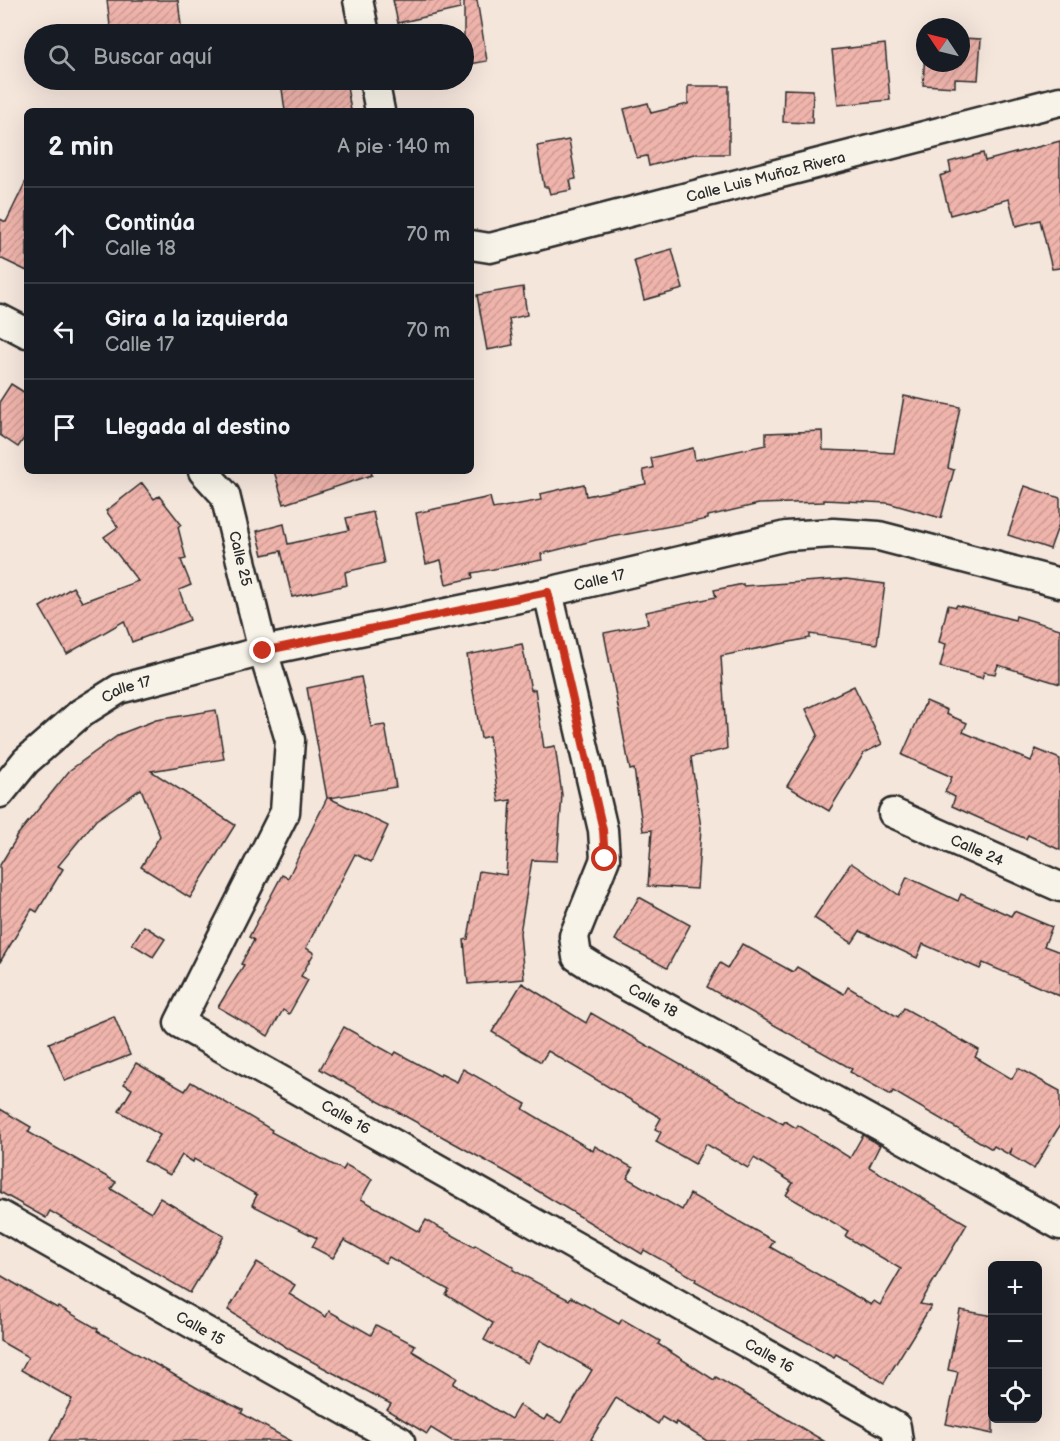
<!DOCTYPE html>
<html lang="es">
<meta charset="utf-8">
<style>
body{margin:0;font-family:"Balsamiq Sans",sans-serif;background:#242831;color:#f1f3f6}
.controls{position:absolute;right:18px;bottom:18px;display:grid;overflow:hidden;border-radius:9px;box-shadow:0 6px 24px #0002}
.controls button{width:54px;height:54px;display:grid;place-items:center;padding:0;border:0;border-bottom:2px solid #363941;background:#171b24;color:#f1f3f6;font:30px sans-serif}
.compass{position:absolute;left:916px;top:18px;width:54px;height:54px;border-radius:50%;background:#171b24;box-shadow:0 6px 24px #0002;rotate:305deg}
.stop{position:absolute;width:18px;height:18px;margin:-14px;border:4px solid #c8321e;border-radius:50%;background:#fff}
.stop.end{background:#c8321e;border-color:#fff;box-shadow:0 2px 6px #0008}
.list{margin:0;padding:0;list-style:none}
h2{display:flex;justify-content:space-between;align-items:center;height:78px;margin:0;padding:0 24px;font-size:26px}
h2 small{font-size:20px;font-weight:400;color:#9ea1a6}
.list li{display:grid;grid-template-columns:39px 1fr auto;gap:18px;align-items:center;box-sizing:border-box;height:96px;padding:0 24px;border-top:2px solid #363941}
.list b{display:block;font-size:22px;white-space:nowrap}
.list p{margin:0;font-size:20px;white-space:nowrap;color:#9ea1a6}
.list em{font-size:20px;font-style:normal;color:#9ea1a6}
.icon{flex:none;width:33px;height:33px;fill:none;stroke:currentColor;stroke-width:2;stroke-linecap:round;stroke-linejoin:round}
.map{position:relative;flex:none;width:1060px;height:1441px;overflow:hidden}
.search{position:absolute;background:#171b24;box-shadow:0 6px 24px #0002;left:24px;top:24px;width:450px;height:66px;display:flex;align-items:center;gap:15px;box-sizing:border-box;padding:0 21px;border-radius:33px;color:#9ea1a6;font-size:22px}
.panel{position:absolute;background:#171b24;box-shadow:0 6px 24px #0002;left:24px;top:108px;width:450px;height:366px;border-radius:9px}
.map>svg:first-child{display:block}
</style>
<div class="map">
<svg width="1060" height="1441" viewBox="0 0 1060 1441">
<defs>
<pattern id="building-hatch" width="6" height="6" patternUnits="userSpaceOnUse" patternTransform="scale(1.5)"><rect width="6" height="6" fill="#efb4ac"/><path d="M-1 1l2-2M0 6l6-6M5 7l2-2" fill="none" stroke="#cd9b94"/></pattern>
</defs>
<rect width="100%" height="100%" fill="#f5e6dc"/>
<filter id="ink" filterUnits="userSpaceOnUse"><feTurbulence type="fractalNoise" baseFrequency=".0167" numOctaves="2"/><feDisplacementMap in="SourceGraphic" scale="12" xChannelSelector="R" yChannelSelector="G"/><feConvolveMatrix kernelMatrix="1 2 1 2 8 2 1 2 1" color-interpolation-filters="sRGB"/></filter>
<g filter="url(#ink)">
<g fill="url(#building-hatch)" stroke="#2b2b2b" stroke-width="1.5">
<path d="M107 0H178L182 34H111Z"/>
<path d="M393 0H459L460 9 398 23Z"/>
<path d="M464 0H477L487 61 464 65Z"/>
<path d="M961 38 981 39 978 80 955 79V87L923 85 925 51V63H961Z"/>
<path d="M885 44 890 100 838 105 832 50Z"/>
<path d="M346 80 351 111H285L282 89Z"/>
<path d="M688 86H729V154H694L649 166 647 156 637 158 624 109 648 103 651 113 688 104Z"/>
<path d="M784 89 813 90 812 123 783 122Z"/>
<path d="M569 140 576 179 570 180 572 190 550 194 548 187H544L537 146Z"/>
<path d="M1060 141V268L1052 269 1040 220 1016 226 1009 199 950 215 940 176 951 172 949 162 983 153 985 161Z"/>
<path d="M27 179V271L0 258V219L6 222Z"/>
<path d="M672 249 683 289 644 300 634 260Z"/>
<path d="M523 287 527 315 509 319 513 345 487 350 477 295Z"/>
<path d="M11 384 27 394V434L18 447 0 435V401Z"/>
<path d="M904 396 960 407 948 468 954 470 941 518 888 503 824 500V502L759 504 708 516V519L596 540 541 554 542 560 472 573 473 578 446 584 441 560 426 564 416 513 490 497 493 509 541 500 540 494 584 484 586 496 646 484 643 470 653 468 651 458 693 448 695 460 766 445V433L822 431 823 450 894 453Z"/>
<path d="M274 471H371L372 475 284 504Z"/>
<path d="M142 483 154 499 159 496 181 524 178 527 186 559 181 560 191 585 179 590 190 620 132 642 124 621 67 654 40 607 73 587 82 602 138 581 104 537 118 527 106 511Z"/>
<path d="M1025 486 1060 498V521L1050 549 1008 535Z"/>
<path d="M373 512 384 563 345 572 347 585 292 597 281 551 263 555 257 531 284 524 288 544 349 530 346 518Z"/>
<path d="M846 579 885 584 877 644 810 634V638L721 656 727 749 691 757 701 828 697 889 648 886 652 830 643 831 634 769 630 770 604 633 648 624 646 612 716 597 714 590 743 584V586Z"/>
<path d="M948 605 956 607 957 605 1015 620 1016 616 1060 629V684L998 665 995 674 984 672 982 678 940 667 946 644 939 642Z"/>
<path d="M522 644 531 690 535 689 544 748 555 746 562 795 557 861 532 860 520 933 524 979 468 984 464 940 468 939 479 871 506 875 511 800 499 802 489 736 481 738 467 655Z"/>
<path d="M361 677 371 727 385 725 396 787 329 798 388 826 371 862 355 854 306 948 314 953 301 976 308 980 289 1014 283 1010 268 1036 218 1007 244 965 241 964 254 940 249 937 282 875 288 878 327 798 307 688Z"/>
<path d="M854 686 882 744 864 753 829 811 787 786 818 735 806 709Z"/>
<path d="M926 701 947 710 946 714 967 723 963 732 1031 761 1036 749 1060 759V850L1028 835 1026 839 952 806 955 797 945 792 952 777 902 755Z"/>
<path d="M216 710 224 759 151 771 235 825 190 898 141 867 160 836 141 789 96 820 58 866 63 869 37 912 32 909 0 962V865L16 839 15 838 70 770 120 734 156 720Z"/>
<path d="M851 863 899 895 907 877 958 901 961 894 1011 916 1014 911 1052 927 1044 946 1060 952V996L983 963 980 969 923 944 917 958 860 931 852 943 814 918Z"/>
<path d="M639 897 690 925 667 968 615 940Z"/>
<path d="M144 926 165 939 153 957 132 944Z"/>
<path d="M742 944 793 972 797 967 844 994 848 987 898 1017 904 1008 979 1050 975 1057 1012 1079 1018 1068 1060 1091V1125L1034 1169 1010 1155 1012 1148 1008 1154 994 1146 992 1149 893 1091 891 1095 850 1072 852 1069 707 987 720 963 728 968Z"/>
<path d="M522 983 586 1023 591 1013 783 1124 785 1121 796 1128 798 1125 850 1158 863 1135 880 1145 869 1167 967 1224 920 1304 931 1306 884 1383 836 1354 834 1357 695 1281 696 1279 644 1250 642 1254 508 1173 320 1069 344 1027 394 1055 396 1052 440 1076 441 1074 457 1082 463 1069 526 1104 523 1109 593 1151 595 1146 633 1168 627 1178 682 1210 690 1194 774 1241 770 1247 871 1305 874 1301 880 1305 901 1269 845 1236 848 1231 786 1195 793 1183 754 1158 748 1168 706 1144 695 1164 656 1142 661 1132 655 1129 661 1118 548 1051 541 1062 492 1032Z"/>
<path d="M114 1016 130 1055 65 1081 49 1043Z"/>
<path d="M136 1063 185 1091 191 1082 272 1130 271 1132 343 1170 346 1165 372 1179 361 1199 419 1232 426 1220 474 1247 475 1245 514 1267 513 1270 569 1300 571 1297 619 1324 622 1319 660 1341 658 1344 714 1380 716 1377 824 1441H707L676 1422 675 1425 662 1417 658 1424 616 1398 591 1439 594 1441H452L431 1428 427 1434 387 1410 391 1404 289 1349 228 1310 257 1262 295 1285 289 1294 326 1317 329 1311 371 1335 376 1325 415 1345 412 1351 457 1378 453 1384 511 1419 519 1405 544 1420 547 1415 561 1423 592 1370 540 1340 528 1363 484 1340 493 1323 446 1295 449 1290 389 1257 385 1263 344 1240 333 1258 312 1247 317 1238 252 1205 257 1195 194 1159 193 1162 182 1155 170 1175 144 1161 160 1135 119 1111 132 1089 124 1084Z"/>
<path d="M0 1109 31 1127 28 1132 116 1182 111 1189 151 1213 160 1198 224 1236 190 1293 50 1211 46 1218 0 1192Z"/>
<path d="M0 1275 57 1308 58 1306 98 1329 97 1331 199 1389 243 1410 241 1413 291 1441H50L72 1399 21 1370 28 1357 0 1341Z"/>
<path d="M960 1310 993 1316V1434L946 1424 958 1372 948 1370Z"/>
</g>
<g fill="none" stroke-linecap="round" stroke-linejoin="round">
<g stroke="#2b2b2b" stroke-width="33">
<g id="street">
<path d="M358 0 365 34"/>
<path d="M374 80 380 111"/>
<path id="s1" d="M471 245 490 248 1060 101"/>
<path d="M0 319 27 333"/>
<path id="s2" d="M203 471 225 495 263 651 290 740 285 812 179 1023 896 1427 898 1441"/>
<path id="s3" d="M548 592 603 830 605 859 574 936 577 957 596 969 1060 1225"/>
<path id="s4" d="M0 793 26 761 81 713 119 689 263 651 548 592 786 536 833 533 879 536 1060 583"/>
<path id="s5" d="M893 813 1060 887"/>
<path id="s6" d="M0 1215 400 1441"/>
</g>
</g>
<use href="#street" stroke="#f7f3e8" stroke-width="28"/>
</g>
</g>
<g fill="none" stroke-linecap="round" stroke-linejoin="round" filter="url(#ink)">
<path stroke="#c8321e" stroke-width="8" d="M263 651 548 592 603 830 605 859"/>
</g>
<g text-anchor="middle" stroke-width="6" stroke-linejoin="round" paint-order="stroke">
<g font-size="15" fill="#2b2b2b" stroke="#f7f3e8">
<text dy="5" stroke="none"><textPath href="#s1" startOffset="304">Calle Luis Muñoz Rivera</textPath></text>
<text dy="5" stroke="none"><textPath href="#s2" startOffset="98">Calle 25</textPath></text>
<text dy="5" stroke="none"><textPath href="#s4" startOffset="652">Calle 17</textPath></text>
<text dy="5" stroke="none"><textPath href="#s4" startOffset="166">Calle 17</textPath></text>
<text dy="5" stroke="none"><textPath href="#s5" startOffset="92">Calle 24</textPath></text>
<text dy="5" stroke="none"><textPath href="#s3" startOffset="465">Calle 18</textPath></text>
<text dy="5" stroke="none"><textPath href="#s2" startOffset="786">Calle 16</textPath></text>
<text dy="5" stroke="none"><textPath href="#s6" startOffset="230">Calle 15</textPath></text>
<text dy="5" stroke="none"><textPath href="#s2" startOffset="1272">Calle 16</textPath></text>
</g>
</g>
</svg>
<div class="controls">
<button>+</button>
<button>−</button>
<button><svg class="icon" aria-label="locate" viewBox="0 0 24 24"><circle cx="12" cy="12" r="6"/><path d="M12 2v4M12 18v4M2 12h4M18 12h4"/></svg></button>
</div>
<svg class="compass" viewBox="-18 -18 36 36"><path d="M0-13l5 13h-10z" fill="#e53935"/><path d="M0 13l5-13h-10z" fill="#9ea1a6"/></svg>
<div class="stop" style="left:605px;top:859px"></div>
<div class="stop end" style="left:263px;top:651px"></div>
<div class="search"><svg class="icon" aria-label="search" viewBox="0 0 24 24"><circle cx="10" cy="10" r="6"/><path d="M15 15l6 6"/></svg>Buscar aquí</div>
<section class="panel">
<h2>2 min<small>A pie · 140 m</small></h2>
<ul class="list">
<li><svg class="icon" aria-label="ahead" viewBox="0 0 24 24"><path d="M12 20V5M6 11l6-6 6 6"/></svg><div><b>Continúa</b><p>Calle 18</p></div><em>70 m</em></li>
<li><svg class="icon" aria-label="left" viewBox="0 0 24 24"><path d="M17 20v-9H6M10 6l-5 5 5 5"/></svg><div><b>Gira a la izquierda</b><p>Calle 17</p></div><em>70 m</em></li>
<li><svg class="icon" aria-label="arrive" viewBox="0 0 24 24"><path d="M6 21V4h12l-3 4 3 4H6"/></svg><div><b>Llegada al destino</b></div></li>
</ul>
</section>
</div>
